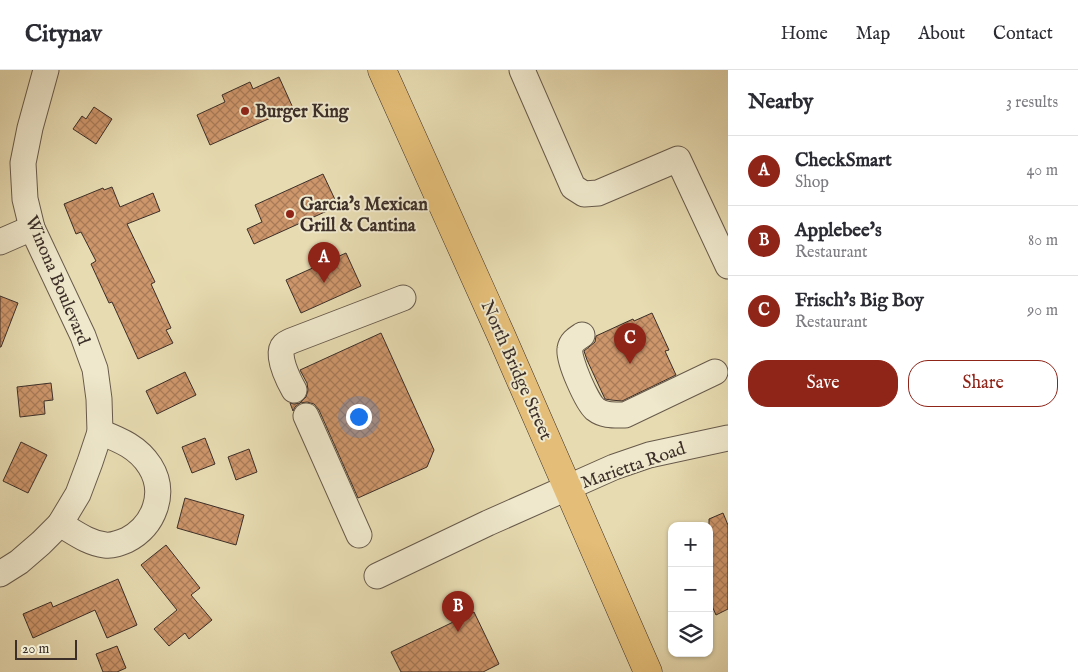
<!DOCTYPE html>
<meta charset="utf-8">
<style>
body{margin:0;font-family:"IM FELL English",serif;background:#f7f7f7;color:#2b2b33}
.controls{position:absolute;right:15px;bottom:15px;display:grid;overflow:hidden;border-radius:10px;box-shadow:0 1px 4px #0004}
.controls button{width:45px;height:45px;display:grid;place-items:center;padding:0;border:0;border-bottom:1px solid #e1e1e2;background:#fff;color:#2b2b33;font:25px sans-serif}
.scale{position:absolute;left:15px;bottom:12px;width:62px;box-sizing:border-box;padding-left:5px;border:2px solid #3c2f29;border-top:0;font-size:14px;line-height:18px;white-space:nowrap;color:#3c2f29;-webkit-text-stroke:4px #efe8cc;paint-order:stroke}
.you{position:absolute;left:358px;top:346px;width:18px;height:18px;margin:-12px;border:4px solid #fff;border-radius:50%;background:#1a73e8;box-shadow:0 0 0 8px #1a73e833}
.badge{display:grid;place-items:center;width:32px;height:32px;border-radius:50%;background:#8f2418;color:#fff;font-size:16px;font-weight:700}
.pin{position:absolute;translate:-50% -41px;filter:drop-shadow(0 1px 2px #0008)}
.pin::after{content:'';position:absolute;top:26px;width:18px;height:15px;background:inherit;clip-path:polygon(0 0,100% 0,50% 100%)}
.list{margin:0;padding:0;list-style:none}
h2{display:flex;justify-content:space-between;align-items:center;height:65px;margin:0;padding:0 20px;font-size:21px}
h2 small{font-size:16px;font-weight:400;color:#7c7c81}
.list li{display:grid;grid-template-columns:32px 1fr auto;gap:15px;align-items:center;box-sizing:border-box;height:70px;padding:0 20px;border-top:1px solid #e1e1e2}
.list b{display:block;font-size:19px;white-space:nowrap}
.list p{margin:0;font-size:16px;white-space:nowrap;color:#7c7c81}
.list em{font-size:16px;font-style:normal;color:#7c7c81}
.actions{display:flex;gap:10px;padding:15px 20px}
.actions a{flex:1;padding:11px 0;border:1px solid #8f2418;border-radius:20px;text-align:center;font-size:18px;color:#8f2418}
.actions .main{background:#8f2418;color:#fff}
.icon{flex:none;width:28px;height:28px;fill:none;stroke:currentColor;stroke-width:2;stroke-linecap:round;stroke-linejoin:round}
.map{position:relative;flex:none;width:728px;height:602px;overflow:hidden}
header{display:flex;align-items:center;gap:30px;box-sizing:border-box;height:70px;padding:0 25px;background:#fff;border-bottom:1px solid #e1e1e2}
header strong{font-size:24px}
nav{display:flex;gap:28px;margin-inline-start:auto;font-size:18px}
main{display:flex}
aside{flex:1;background:#fff}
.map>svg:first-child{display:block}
</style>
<header>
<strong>Citynav</strong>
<nav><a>Home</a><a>Map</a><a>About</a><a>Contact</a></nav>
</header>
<main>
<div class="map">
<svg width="728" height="602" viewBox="0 0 728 602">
<defs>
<pattern id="building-cross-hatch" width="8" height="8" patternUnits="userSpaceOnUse" patternTransform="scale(1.25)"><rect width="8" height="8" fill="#ce966b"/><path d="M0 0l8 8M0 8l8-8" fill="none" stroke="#a87b58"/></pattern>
</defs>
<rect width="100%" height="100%" fill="#e7dbb1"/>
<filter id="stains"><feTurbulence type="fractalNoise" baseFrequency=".004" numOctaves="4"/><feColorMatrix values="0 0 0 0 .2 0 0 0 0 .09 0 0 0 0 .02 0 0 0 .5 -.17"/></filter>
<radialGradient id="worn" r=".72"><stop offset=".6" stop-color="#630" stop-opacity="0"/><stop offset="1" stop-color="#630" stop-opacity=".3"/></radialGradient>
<g fill="url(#building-cross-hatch)" stroke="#3c2f29">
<path d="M279 7 293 38 210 75 197 45 225 32 222 25 250 12 253 19Z"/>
<path d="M94 37 112 49 96 74 73 59 82 46 86 49Z"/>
<path d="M323 104 338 136 254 174 247 159 262 152 255 135Z"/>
<path d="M112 117 120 137 153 123 160 141 127 154 155 212 151 214 171 258 166 260 173 273 138 289 112 232 109 233 91 194 96 191 81 162 76 164 64 134 103 118 104 120Z"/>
<path d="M346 183 361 216 301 243 286 210Z"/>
<path d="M0 226 18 233 1 277H0Z"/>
<path d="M652 243 669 280 665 281 676 305 622 331 611 330 605 329 587 290 584 281 595 272 596 266 633 249 634 251Z"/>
<path d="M381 263 434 380 427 397 358 428 319 340 314 334 307 332 300 333 295 337 293 341 290 333 294 334 300 333 306 327 308 320 307 313 300 300Z"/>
<path d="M185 302 196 325 157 344 146 321Z"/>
<path d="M51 313 53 330 44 331 45 344 20 347 17 317Z"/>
<path d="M205 368 215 394 192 403 182 377Z"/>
<path d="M21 372 47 385 28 423 3 411Z"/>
<path d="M249 379 257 402 236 410 228 387Z"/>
<path d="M185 428 244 445 236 475 177 458Z"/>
<path d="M723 443 728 455V539L716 545 709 529V449Z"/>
<path d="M166 475 200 518 191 525 212 550 189 569 185 563 169 576 154 559 177 540 141 495Z"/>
<path d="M118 509 137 555 107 568 95 540 33 568 23 544 51 532 53 537Z"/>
<path d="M474 542 499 594 483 602H401L391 582Z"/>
<path d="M117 576 126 598 117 602H103L96 584Z"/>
</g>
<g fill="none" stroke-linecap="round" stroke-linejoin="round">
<g stroke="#675a4b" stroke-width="27">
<g id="minor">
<path d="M522 0 573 117 584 124 598 123 678 89 728 196"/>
<path d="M0 172 32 158"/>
<path d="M582 265C576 269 571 272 570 279 568 290 587 332 595 339 604 346 614 345 625 345L715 302"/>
<path d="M294 320C289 311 275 284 284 275 286 273 289 272 291 271L403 228"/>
<path d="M306 346 359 465"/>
<path d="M60 454C74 462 88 473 105 475 113 476 120 473 127 470 154 456 167 423 150 396 138 377 120 370 100 362"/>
<path d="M0 504 19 492 41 473 60 454 78 424 90 392 100 362 99 329 95 299 83 266 32 158 25 129 23 93 30 58 46 0"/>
<path d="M377 506 488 453 614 397 649 385 728 368"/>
</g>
</g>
<g stroke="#3c2f29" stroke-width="29">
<path id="major" d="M382 0 501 265 648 602"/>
</g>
<use href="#minor" stroke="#efe8cc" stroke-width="25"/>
<use href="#major" stroke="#e4be78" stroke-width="28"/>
</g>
<g fill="#8f2418" stroke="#efe8cc" stroke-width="2">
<circle cx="245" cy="41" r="5"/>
<circle cx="290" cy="144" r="5"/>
</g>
<g text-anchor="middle" stroke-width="4" stroke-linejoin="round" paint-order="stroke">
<g font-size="18" font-weight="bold" fill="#3c2f29" stroke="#efe8cc" text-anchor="start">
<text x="255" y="47">Burger King</text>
<text x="300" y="140">Garcia's Mexican<tspan x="300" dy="21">Grill &amp; Cantina</tspan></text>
</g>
<g font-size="18" fill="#3c2f29" stroke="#efe8cc">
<text transform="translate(58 210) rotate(67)" y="6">Winona Boulevard</text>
<text transform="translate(517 300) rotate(66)" y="6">North Bridge Street</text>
<text transform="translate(633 395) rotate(-19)" y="6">Marietta Road</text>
</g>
</g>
<rect width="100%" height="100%" filter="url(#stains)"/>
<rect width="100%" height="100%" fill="url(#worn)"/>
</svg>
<div class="controls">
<button>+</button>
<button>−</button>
<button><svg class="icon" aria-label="layers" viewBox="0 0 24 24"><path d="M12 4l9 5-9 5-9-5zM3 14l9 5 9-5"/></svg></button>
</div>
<div class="scale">20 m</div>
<div class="you"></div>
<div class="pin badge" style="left:324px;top:213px">A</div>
<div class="pin badge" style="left:458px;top:562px">B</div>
<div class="pin badge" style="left:630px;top:294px">C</div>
</div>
<aside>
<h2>Nearby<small>3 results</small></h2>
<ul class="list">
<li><span class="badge">A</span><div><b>CheckSmart</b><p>Shop</p></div><em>40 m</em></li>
<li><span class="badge">B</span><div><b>Applebee's</b><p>Restaurant</p></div><em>80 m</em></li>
<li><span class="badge">C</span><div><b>Frisch's Big Boy</b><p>Restaurant</p></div><em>90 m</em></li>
</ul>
<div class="actions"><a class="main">Save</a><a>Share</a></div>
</aside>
</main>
